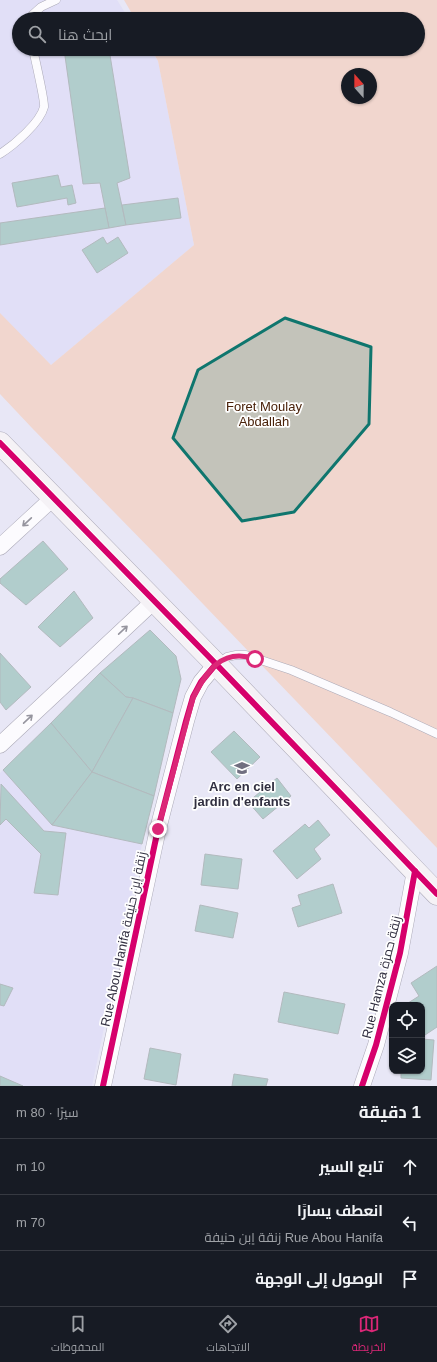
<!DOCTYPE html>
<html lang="ar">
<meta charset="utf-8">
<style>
body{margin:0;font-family:Helvetica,Cairo,sans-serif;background:#242831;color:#f1f3f6;direction:rtl}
.controls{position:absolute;right:12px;bottom:12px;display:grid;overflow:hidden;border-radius:8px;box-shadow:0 1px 3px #0004}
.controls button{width:36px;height:36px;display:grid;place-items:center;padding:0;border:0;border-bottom:1px solid #363941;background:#171b24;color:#f1f3f6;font:20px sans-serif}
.compass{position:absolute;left:341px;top:68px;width:36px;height:36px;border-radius:50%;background:#171b24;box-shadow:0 1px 3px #0004;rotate:339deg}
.stop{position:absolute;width:12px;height:12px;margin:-9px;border:3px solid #db2777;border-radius:50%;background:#fff}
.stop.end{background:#db2777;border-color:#fff;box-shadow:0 1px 4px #0008}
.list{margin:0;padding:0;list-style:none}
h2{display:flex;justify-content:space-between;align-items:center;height:52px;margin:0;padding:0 16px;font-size:17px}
h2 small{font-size:13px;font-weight:400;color:#9ea1a6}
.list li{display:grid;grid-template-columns:26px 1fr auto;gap:12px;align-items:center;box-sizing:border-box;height:56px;padding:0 16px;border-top:1px solid #363941}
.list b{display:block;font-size:15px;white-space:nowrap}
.list p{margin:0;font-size:13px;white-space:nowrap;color:#9ea1a6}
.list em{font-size:13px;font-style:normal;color:#9ea1a6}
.icon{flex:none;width:22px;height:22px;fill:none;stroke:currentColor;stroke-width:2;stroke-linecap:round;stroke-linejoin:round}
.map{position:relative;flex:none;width:437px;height:1086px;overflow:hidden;direction:ltr}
.search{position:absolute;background:#171b24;box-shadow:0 1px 3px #0004;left:12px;right:12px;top:12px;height:44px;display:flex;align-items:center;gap:10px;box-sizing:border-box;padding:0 14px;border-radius:22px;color:#9ea1a6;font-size:15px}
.sheet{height:220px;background:#171b24}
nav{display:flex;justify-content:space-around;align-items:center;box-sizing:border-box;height:56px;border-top:1px solid #363941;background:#171b24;font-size:11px;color:#9ea1a6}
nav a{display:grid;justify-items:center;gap:2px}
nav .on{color:#db2777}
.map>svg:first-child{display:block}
</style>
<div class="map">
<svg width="437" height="1086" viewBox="0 0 437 1086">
<rect width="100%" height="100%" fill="#e8e7f6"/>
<g fill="#e1dff7">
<path d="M0 0H117L129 19H19V49H150L158 61 194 245 51 365 0 318Z"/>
<path d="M3 770 52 825 142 844 92 1086H0V773Z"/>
</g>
<path fill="#f1d6ce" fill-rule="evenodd" d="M124 0H437V848L158 557 32 428 0 394V313L51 365 194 245 158 61 151 49H418V19H135ZM347 74H371V98H347Z"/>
<g fill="#b1cdcc" stroke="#b2babe">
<path d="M64 49H109L130 178 117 183 126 225 109 228 100 183 83 184Z"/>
<path d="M58 175 61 187 72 185 76 203 68 205 67 198 17 207 12 183Z"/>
<path d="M178 198 181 218 126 225 122 205Z"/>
<path d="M105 208 109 228 0 245V223Z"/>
<path d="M103 237 107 244 118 237 128 253 97 273 82 250Z"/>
<path d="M43 541 68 569 26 605 0 583V579Z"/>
<path d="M74 591 93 618 60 647 38 627Z"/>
<path d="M150 630 176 656 181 679 173 713 133 698 126 697 100 673Z"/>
<path d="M0 653 31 687 6 710 0 702Z"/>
<path d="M100 673 126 697 133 698 92 772 51 723Z"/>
<path d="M133 698 173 713 154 796 92 772Z"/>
<path d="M51 723 92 772 52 825 3 770Z"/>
<path d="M234 731 260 757 237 779 211 752Z"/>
<path d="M92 772 154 796 142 844 52 825Z"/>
<path d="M277 778 291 796 263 819 248 802Z"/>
<path d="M1 784 44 831 66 833 58 895 34 893 41 854 6 819 0 825Z"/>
<path d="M318 820 330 835 314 849 321 859 297 879 273 851 305 824 309 828Z"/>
<path d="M205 854 242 859 238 889 201 885Z"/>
<path d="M333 884 342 913 298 927 292 908 301 905 298 895Z"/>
<path d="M200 905 238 913 233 938 195 931Z"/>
<path d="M437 966V1027L425 1035 422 1031V1005H405L419 996 411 983Z"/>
<path d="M0 984 13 988 4 1006 0 1005Z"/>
<path d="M284 992 345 1004 338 1034 278 1022Z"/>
<path d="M422 1039 434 1040 431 1080 401 1078V1071H422Z"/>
<path d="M150 1048 181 1054 176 1085 144 1079Z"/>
<path d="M234 1074 268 1079 266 1086H232Z"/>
<path d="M0 1076 23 1086H0Z"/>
</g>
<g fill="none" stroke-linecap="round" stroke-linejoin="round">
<g stroke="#acaab8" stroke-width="9">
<g id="lane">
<path d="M31 19V16L41 7 56 0"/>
<path d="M0 154C14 145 40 123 44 107 45 101 35 59 33 49"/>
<path d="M218 663 227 657 236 655H246L291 670 390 712 437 734"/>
</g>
</g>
<g stroke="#acaab8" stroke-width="17">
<g id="street">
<path d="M0 547 53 498"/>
<path d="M0 745 154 601"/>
<path d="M103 1086 158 829 186 721 193 697 201 682 216 664"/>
<path d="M362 1086 376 1045 400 953 415 871"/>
</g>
</g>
<g stroke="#acaab8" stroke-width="23">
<path id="secondary" d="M0 443 216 664 437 894"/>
</g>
<use href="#lane" stroke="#fcfbfe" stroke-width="8"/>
<use href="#street" stroke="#fcfbfe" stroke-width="16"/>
<use href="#secondary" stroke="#f5f2f6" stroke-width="22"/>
<g stroke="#fff" stroke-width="8">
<g id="cycleway">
<path d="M0 443 216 664 437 894"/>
<path d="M103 1086 158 829 186 721 193 697 201 682 216 664"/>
<path d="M362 1086 376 1045 400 953 415 871"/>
</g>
</g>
<use href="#cycleway" stroke="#d6006c" stroke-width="6"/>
</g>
<defs><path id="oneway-shaft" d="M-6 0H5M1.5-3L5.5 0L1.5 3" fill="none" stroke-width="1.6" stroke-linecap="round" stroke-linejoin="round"/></defs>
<g stroke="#96959f">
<use href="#oneway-shaft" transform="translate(27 522) rotate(137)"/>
<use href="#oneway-shaft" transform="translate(123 630) rotate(-43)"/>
<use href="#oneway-shaft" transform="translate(28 719) rotate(-43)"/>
</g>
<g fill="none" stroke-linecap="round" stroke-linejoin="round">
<path stroke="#db2777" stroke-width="5" d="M158 829 193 698C206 672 222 647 255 659"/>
</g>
<path fill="#0f766e" fill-opacity="0.2" stroke="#0f766e" stroke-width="3" stroke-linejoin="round" d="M285 318 371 347 369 424 294 512 242 521 173 438 198 370Z"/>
<defs>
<g id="school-bare" transform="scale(1.2)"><path d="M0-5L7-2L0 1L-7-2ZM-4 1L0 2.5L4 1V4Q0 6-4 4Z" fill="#716f80" stroke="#fff" stroke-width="2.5" paint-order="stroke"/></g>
</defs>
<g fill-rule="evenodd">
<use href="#school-bare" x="242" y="768"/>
</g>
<g text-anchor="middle" stroke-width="3.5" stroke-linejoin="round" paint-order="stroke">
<g font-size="13" fill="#492109" stroke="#fff">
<text x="264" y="411">Foret Moulay<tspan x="264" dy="15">Abdallah</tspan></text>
</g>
<g font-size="13" font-weight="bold" fill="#312f40" stroke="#fff">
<text x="242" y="791">Arc en ciel<tspan x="242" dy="15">jardin d'enfants</tspan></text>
</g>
<g font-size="13" fill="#312f40" stroke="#fff">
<text transform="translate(123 939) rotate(-78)" y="5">Rue Abou Hanifa زنقة اٍبن حنيفة</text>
<text transform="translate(381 977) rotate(-76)" y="5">Rue Hamza زنقة حمزة</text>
</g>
</g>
</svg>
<div class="controls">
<button><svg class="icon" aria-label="locate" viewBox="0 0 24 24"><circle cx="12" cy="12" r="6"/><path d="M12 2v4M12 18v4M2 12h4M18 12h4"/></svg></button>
<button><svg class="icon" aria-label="layers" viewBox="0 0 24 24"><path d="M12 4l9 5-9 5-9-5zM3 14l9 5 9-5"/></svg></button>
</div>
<svg class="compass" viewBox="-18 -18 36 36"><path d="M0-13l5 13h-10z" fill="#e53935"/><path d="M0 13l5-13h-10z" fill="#9ea1a6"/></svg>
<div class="stop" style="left:255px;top:659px"></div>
<div class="stop end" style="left:158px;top:829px"></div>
<div class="search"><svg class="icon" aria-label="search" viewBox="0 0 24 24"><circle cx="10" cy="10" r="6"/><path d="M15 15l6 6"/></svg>ابحث هنا</div>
</div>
<section class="sheet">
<h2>1 دقيقة<small>سيرًا · 80 m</small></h2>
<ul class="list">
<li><svg class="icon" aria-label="ahead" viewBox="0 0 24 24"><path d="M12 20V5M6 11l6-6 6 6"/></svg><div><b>تابع السير</b></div><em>10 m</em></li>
<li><svg class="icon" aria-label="left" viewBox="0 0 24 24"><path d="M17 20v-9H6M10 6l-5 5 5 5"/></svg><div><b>انعطف يسارًا</b><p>Rue Abou Hanifa زنقة اٍبن حنيفة</p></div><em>70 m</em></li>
<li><svg class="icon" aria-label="arrive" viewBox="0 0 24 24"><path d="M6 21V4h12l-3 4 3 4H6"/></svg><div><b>الوصول إلى الوجهة</b></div></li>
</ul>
</section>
<nav>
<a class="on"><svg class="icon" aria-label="map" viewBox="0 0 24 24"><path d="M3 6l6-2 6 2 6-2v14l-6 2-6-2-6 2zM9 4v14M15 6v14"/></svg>الخريطة</a>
<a><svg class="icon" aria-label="directions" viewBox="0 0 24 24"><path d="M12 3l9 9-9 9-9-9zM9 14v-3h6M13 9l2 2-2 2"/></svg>الاتجاهات</a>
<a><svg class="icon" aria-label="saved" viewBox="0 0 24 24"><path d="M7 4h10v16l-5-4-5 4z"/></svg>المحفوظات</a>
</nav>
